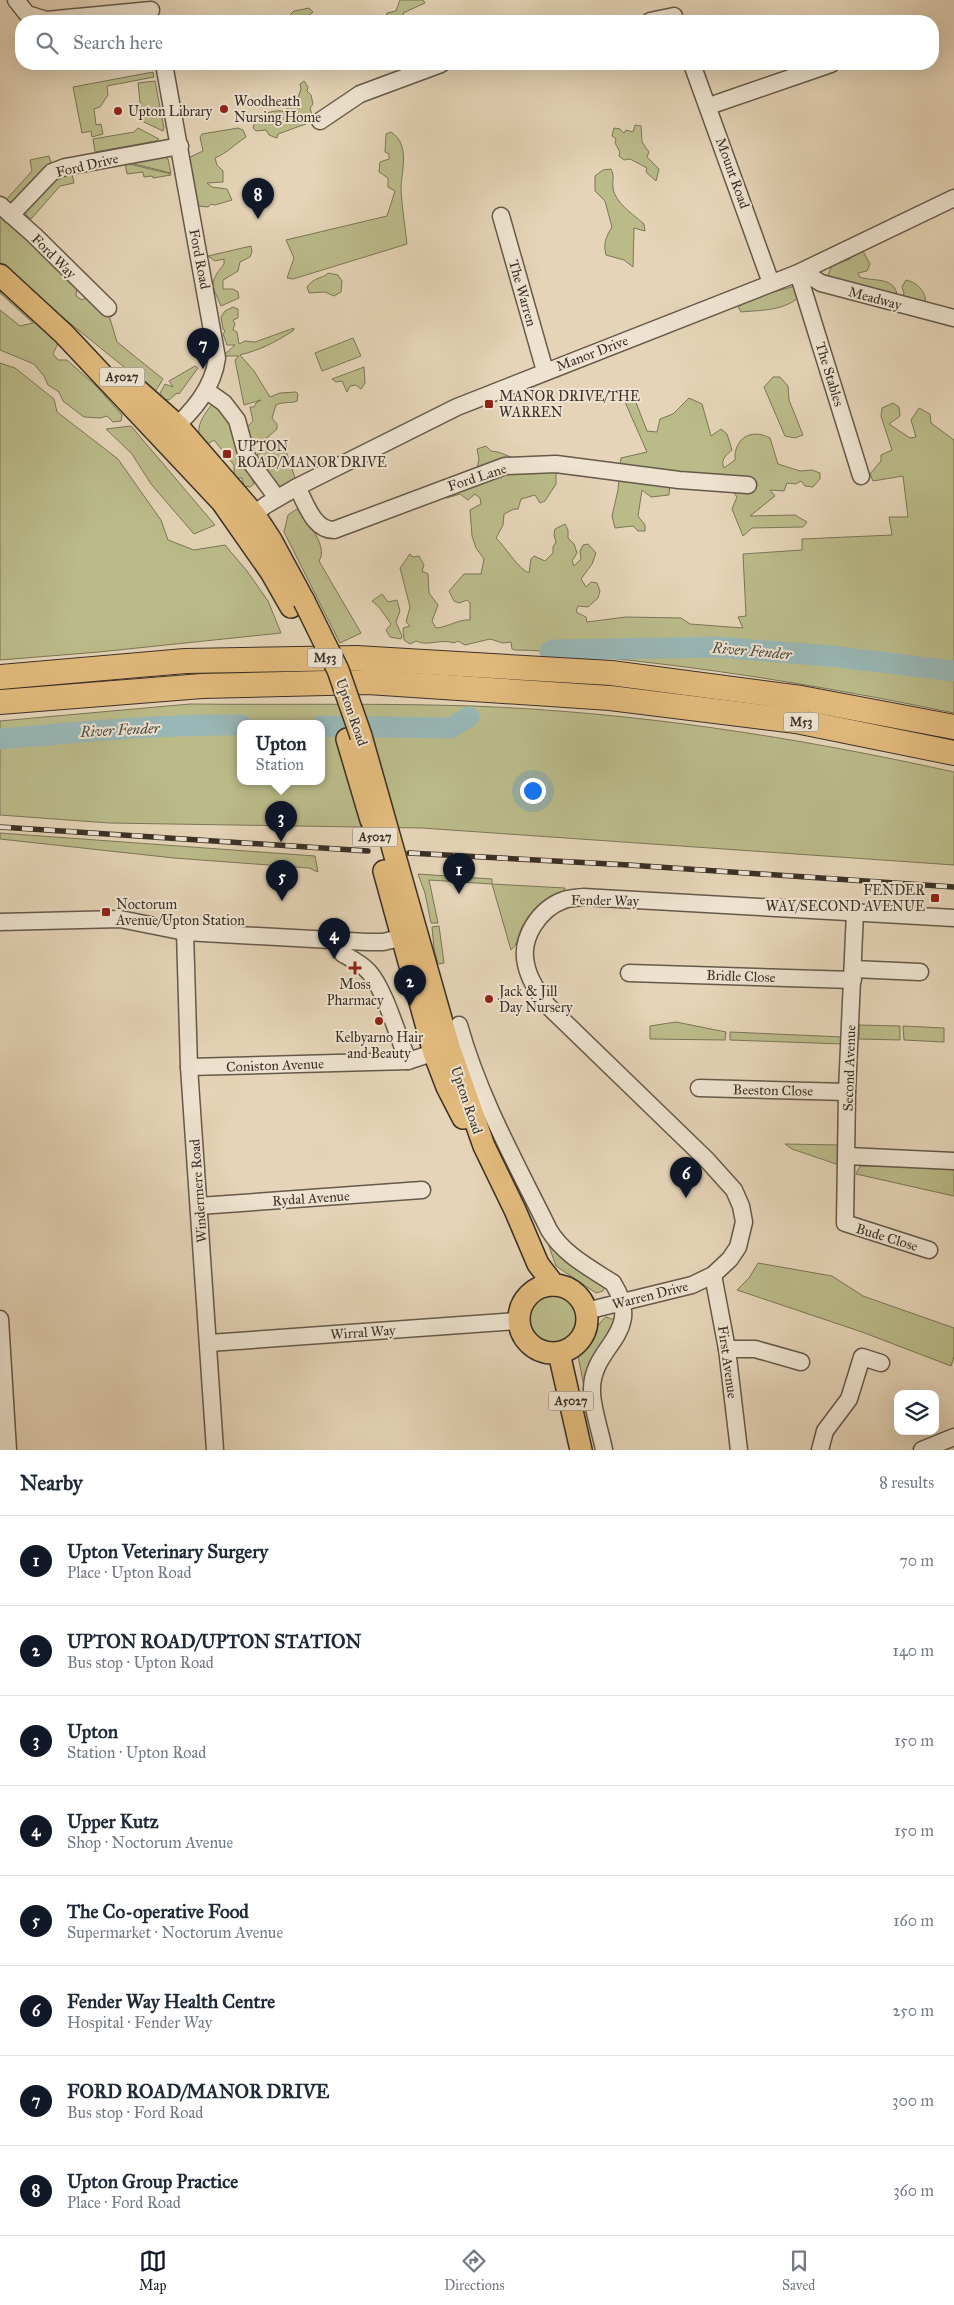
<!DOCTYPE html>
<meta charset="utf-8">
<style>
body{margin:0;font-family:"IM FELL Great Primer",serif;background:#f2f2f3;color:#1f2937}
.controls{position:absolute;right:15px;bottom:15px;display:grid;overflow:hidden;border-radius:10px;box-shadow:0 5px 20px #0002}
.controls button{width:45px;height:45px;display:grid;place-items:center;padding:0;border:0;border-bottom:1px solid #e0e1e3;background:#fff;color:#1f2937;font:25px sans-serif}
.you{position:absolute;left:532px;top:790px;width:18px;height:18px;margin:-12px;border:4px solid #fff;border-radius:50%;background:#1a73e8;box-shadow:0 0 0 8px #1a73e833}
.badge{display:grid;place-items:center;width:32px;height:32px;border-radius:50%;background:#111827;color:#fff;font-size:16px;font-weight:700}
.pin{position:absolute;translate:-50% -41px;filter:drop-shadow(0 1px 2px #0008)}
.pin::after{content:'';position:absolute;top:26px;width:18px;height:15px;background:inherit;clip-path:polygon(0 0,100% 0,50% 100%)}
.popup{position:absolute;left:237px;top:720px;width:88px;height:65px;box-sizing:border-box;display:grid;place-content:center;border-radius:10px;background:#fff;filter:drop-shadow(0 1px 4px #0005);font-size:16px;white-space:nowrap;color:#747a83}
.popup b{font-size:19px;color:#1f2937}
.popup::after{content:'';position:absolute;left:50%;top:100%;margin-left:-10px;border:10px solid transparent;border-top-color:#fff}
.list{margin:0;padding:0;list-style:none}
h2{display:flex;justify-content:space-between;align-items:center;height:65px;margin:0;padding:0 20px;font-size:21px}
h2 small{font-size:16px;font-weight:400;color:#747a83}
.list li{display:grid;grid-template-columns:32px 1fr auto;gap:15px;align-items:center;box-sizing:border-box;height:90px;padding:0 20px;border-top:1px solid #e0e1e3}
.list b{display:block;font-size:19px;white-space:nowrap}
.list p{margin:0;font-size:16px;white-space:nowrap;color:#747a83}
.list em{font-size:16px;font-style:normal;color:#747a83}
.icon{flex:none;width:28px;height:28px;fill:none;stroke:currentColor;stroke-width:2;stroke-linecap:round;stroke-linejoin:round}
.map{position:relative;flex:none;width:954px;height:1450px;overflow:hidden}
.search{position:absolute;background:#fff;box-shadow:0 5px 20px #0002;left:15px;right:15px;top:15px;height:55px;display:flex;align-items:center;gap:12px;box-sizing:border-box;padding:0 18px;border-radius:20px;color:#747a83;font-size:19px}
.sheet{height:785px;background:#fff}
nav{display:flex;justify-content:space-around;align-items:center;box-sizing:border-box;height:70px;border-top:1px solid #e0e1e3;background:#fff;font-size:14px;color:#747a83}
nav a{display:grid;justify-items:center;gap:2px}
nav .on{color:#111827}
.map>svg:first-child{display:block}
</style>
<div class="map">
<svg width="954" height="1450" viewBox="0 0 954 1450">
<rect width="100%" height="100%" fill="#e5d4b7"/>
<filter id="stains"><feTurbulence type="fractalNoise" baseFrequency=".004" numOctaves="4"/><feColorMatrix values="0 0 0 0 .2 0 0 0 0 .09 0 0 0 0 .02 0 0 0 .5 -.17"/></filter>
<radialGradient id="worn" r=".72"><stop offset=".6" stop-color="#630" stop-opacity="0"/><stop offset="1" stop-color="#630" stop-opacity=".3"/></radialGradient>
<g fill="#bbbb8a" stroke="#7a7658" fill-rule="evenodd">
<path d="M400 0H423L425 3 403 13 405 21H400L398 18H394L393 21H386L387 13 396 11Z"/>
<path d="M309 8 313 12 306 17 308 21H289V16L294 11Z"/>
<path d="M153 72 154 77 107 86 108 95 100 107 94 109 96 125 101 124 103 134 92 137 91 131 82 133 73 87Z"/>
<path d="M155 81 164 128 163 131 142 121 138 83Z"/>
<path d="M304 81 308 87 307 91 311 95 313 104 310 108 314 121 278 134 277 138 269 135 266 130 256 131 253 128 257 114C267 115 275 108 285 112L288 107 296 103 301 89 300 84Z"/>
<path d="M635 125 641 126 642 142 649 152 647 157 659 169 656 181 646 172 647 168 630 159 624 160 619 156 620 152 615 143 616 139 612 136 614 128 620 129 624 133 626 130 633 132Z"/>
<path d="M138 128 159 139 156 141 95 152 93 139 134 132Z"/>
<path d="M238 128 243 130 246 137C235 144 227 153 215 158L217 165 223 171V182L207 183 212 187 227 189 232 200 215 205 211 204 208 207 199 206 189 165 190 157 203 151 200 137 202 134Z"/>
<path d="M391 132C411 145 401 171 401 190 402 208 405 226 407 244L293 279 287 278 294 258 286 240 387 216 395 191 388 187V178L379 172 380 162 389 159V154L385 152 386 134Z"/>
<path d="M49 156 52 166 12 206 5 201 32 171 30 160Z"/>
<path d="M165 157 168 159 171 173 130 163Z"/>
<path d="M125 163 171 174V175L153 178 152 176 144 177 143 172 127 174Z"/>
<path d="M611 169C615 177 612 180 613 188 615 203 633 214 644 224L645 231 634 228 633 267 624 260 606 255C603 243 606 237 612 227L605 201 595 191V176L603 170Z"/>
<path d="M72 174 74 183 60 186 31 219 26 215V210L54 180 60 175Z"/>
<path d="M0 210 77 282 76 296 82 300 87 297 105 302 117 342 163 379 155 392 40 299 0 262Z"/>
<path d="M251 246 252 252 250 257 240 262 238 271 223 280V289H233L238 292 239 298 221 306C211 283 209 283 224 264V259L215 261 208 256Z"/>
<path d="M863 251 870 264 867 271 858 273 860 277C872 282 893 276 897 294L894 296 882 295 877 289 863 290 827 278 832 265 850 259 851 255Z"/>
<path d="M328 273 338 275 342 281 341 292 334 296 325 292 309 293 307 287C315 276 323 279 328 273Z"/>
<path d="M906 280C917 282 928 293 925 305L902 300 904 293 902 287Z"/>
<path d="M0 282 59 341 53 354 58 360H67L96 386 122 415 121 421 113 422 107 416 100 418 84 417 63 401 59 392 48 385 44 376 34 364 0 350V310L20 326 33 323 0 293Z"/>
<path d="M799 285 802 294C787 311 762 310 741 312L738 307 755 297Z"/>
<path d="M233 307 238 309V318L233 320 235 324 233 330 237 332 239 344 245 341 255 342 294 328 293 331C273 343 263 349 240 355L254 371 270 397 280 393 296 392 298 394 297 401C290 404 284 401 276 405L272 418 277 424V429L268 437 252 445 247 427 253 421 250 407H254L256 403 261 400 244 405 235 360 239 356H226L225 354 235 345H227L223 334 225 331 223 329 221 317 225 311Z"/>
<path d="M353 338 361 356 322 371 315 353Z"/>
<path d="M0 363 15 368 54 399 57 412 118 459 161 520 168 540 194 550 225 545 247 571 268 601 281 633 99 652 0 660Z"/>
<path d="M195 366 198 368 179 394 177 393 169 400 164 399 160 393 165 384 173 387 169 381Z"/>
<path d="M364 367 365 383 361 389 356 385 350 386 347 392 342 381 336 382 332 379Z"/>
<path d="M773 377H780L788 386 789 400 803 435 795 438 785 436 764 387Z"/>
<path d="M631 398 635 400 647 431 657 432 660 419 673 414 689 398 702 404 711 436 721 429 727 434 732 450C726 455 720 460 724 468L735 460C734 438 751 428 770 438L778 464 800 471 812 470 820 473V479L813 487 805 486 801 481 796 484 787 483 784 491 770 490 775 496 750 516 795 515 807 522 803 527 752 528 743 536 732 509 737 497 731 489 670 482 669 495 651 497 642 490 638 516 645 525V531H638L633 526 615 528 612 516 618 490 621 458 647 452 625 402Z"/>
<path d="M214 402 233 424 254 484 250 487 244 486 242 478H234V465L214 440 206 445C190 432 204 414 214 402Z"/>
<path d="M893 403 899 407 900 416 889 424 910 438 916 437 911 420 919 408 930 414 931 423 954 440V713C848 691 743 673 636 661 595 657 556 650 515 650L512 649 511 642 503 643 490 639 465 645 458 641 454 643C441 638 428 647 416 641L410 644 404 640 403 628 410 626 406 622 410 607 400 568 410 554 413 557 419 556 424 565 422 571 428 574 429 593 438 605 432 621 436 628C449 627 458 619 470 620V603L467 600 459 603 454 601 449 591 464 574H481L484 559 476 548 472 536 470 510 481 504 480 498 475 494 468 500 460 494 447 498 441 496 439 490 449 478 477 469 479 459 477 449 486 446 491 451 498 452 511 457 508 461 556 464V484L545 501 540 503 535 495 521 499 518 509H514L504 514 503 525 496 538C505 546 518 569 529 573L531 559 534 556 545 561 553 553V547L556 542 554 535 555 529 565 524 568 530V538L574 544 577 553 572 561 574 566 581 559 580 551 583 545 588 544 596 553 592 564 581 579 586 587 591 582 597 583 600 591 598 598 588 607 578 606 576 612 586 617 587 622 626 617 681 618 690 624 743 628 738 617 746 616 743 554 802 550V539L892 535 889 517H908L903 476 873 481 870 474 881 461V455L892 450 881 416 882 408Z"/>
<path d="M131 426 215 525 194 534 151 484 132 454 106 429Z"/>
<path d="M279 441 284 445 296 481 280 490 257 458 258 452 265 450 272 452Z"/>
<path d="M297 509C306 521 329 546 319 561L361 633 340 643 284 532 288 515Z"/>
<path d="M382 594 388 602 397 600 400 611 396 622 402 636 401 639 390 637 386 630 391 624 379 607 372 601Z"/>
<path d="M190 704C284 705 378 703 472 706 634 712 796 737 954 772V865L422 828 109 823 0 815V721ZM241 723H321V781H241Z"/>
<path d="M0 833 315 856 318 872 309 868 174 858 0 839Z"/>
<path d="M418 874 492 879V884L565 888 564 891C545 895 529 912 521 929 518 936 518 944 511 950L492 884 429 880 438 923H431L425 893Z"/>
<path d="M439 926 444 963 438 964 434 949 432 927Z"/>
<path d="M676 1022 726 1032 725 1040 650 1039V1026Z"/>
<path d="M859 1025 900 1026V1040L859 1039Z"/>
<path d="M903 1026 944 1028V1042L904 1040Z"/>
<path d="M730 1032 843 1037 842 1044 730 1040Z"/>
<path d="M785 1144 840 1145 839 1165 792 1149Z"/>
<path d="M860 1166H911L954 1170V1196L856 1174Z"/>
<path d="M542 1226 605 1287 603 1291 596 1293 556 1266Z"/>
<path d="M758 1263 832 1276 863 1296 954 1328V1357L951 1366 862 1332 737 1290 749 1278Z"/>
<circle cx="553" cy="1318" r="26"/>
<path d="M606 1317 615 1320 585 1391 578 1356C584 1348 600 1320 606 1317Z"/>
</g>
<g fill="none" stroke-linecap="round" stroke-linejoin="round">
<g stroke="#98b7b6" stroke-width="21">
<path d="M550 652 553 650 715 647 831 656 954 671"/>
<path d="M321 726 450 728 469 717"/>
<path d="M0 739C80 732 160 724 241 725"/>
</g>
<g stroke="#65594a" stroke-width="19">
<g id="minor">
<path d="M16 0 27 14 46 20 151 10"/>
<path d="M650 21 674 16"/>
<path d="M164 64 217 358C213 389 192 412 169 433"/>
<path d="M692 64 771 283"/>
<path d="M709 106 831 64"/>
<path d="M320 121 360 94 441 64"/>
<path d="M0 205 34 235 108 308"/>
<path d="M11 215 52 172 65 167 180 146"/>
<path d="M501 216 545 371"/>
<path d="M207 391 224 403 237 420 247 457 277 498"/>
<path d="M861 476 798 273 810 276 821 283 954 318"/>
<path d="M297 487C306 503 313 530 334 530L505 466 556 464 679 480 748 485"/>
<path d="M245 521 266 505 297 487 457 407 798 273 954 198"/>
<path d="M855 912 847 1092 845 1223 929 1250"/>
<path d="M0 922 120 919 185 932 367 942H383L413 935"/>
<path d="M185 932 189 1067 215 1450"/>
<path d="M343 941V954C352 959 362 964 369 972 385 990 398 1037 408 1061"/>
<path d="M853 969 920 972"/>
<path d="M629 973 853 980"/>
<path d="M459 1025C479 1097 516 1163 549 1230 563 1254 590 1268 613 1283 645 1334 592 1345 592 1389 591 1405 601 1433 604 1450"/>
<path d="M189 1067 408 1061 445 1049"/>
<path d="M699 1088 847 1092"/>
<path d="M847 1156 954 1161"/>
<path d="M199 1206 422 1190"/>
<path d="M713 1275 727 1349 739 1450"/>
<path d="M586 1311 692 1285 713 1275 730 1259 738 1247 744 1222 741 1206 734 1190 707 1160 547 1005C539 993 529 980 526 964 520 938 539 909 564 900 570 898 577 898 583 897L954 918"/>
<path d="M0 1319 8 1450"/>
<path d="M209 1343 518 1321"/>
<path d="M727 1349H755L801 1362"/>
<path d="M820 1450 825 1431 849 1399 862 1357 881 1363"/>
<path d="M922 1450 954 1437"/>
</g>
</g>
<g stroke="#3a3026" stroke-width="24">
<g id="major">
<path d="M0 275 64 334 222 502 271 572 291 607"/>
<path d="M125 379 177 425 254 514 271 540 304 601"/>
<path d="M361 736 449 1047 484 1146 515 1210 538 1264 554 1285"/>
<path d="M347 739 371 820"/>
<path d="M384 871 434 1053 447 1087 463 1118"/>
<circle cx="553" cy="1319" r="34"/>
<path d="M559 1353 581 1450"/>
</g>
</g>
<g stroke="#3a3026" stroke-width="26">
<g id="highway">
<path d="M0 677 185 661 356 658 611 673 801 698 954 727"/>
<path d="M0 702 202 686 368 682 610 698 796 721 954 753"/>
</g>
</g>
<use href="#minor" stroke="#eee3d0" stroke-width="16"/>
<use href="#major" stroke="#e2ba7c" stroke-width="21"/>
<use href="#highway" stroke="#e2ba7c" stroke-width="24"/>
<g stroke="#3a3026" stroke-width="5.5">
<g id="rail">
<path d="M0 827 368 851"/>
<path d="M409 853 629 865 954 887"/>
</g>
</g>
<use href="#rail" stroke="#eee3d0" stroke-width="4" stroke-dasharray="11" stroke-linecap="butt"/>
<g stroke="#3a3026" stroke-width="24" stroke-linecap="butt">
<path id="major-bridge" d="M304 601 338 670 361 736"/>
</g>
<use href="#major-bridge" stroke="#e2ba7c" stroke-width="21"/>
</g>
<g fill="#8f2418" stroke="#eee3d0" stroke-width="2">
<circle cx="224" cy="109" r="5"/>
<circle cx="118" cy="111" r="5"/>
<rect x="484" y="399" width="10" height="10" rx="2.5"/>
<rect x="222" y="449" width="10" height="10" rx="2.5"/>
<rect x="930" y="893" width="10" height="10" rx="2.5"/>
<rect x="101" y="907" width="10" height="10" rx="2.5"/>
<path d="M352.5 960.5h5v5h5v5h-5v5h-5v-5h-5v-5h5z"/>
<circle cx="489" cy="999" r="5"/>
<circle cx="379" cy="1021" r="5"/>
</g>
<g text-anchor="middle" stroke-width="4" stroke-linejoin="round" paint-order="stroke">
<g fill="#eee3d0" stroke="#706659" stroke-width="1">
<rect x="99.5" y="367.5" width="45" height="19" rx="4"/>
<rect x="307.5" y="648.5" width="35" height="19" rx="4"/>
<rect x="783.5" y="712.5" width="35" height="19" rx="4"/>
<rect x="352.5" y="827.5" width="45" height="19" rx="4"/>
<rect x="548.5" y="1391.5" width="45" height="19" rx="4"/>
</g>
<g font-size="12" font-weight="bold" fill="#3a3026">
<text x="122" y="381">A5027</text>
<text x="325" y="662">M53</text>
<text x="801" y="726">M53</text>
<text x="375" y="841">A5027</text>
<text x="571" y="1405">A5027</text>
</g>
<g font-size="14" fill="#3a3026" stroke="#eee3d0" text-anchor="start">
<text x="234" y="106">Woodheath<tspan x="234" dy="16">Nursing Home</tspan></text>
<text x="128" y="116">Upton Library</text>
<text x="499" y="401">MANOR DRIVE/THE<tspan x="499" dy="16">WARREN</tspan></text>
<text x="237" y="451">UPTON<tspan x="237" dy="16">ROAD/MANOR DRIVE</tspan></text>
<text x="925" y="895" text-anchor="end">FENDER<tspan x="925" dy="16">WAY/SECOND AVENUE</tspan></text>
<text x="116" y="909">Noctorum<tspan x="116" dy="16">Avenue/Upton Station</tspan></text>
<text x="355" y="989" text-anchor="middle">Moss<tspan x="355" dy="16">Pharmacy</tspan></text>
<text x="499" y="996">Jack &amp; Jill<tspan x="499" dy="16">Day Nursery</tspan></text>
<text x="379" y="1042" text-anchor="middle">Kelbyarno Hair<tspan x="379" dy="16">and Beauty</tspan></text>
</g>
<g font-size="14" fill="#3a3026" stroke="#eee3d0">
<text transform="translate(87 165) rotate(-13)" y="5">Ford Drive</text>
<text transform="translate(733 173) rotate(70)" y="5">Mount Road</text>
<text transform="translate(54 256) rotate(45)" y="5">Ford Way</text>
<text transform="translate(200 259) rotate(79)" y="5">Ford Road</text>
<text transform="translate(523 293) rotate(74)" y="5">The Warren</text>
<text transform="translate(875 298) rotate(15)" y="5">Meadway</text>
<text transform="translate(592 353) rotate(-21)" y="5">Manor Drive</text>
<text transform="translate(830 374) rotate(73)" y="5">The Stables</text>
<text transform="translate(477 477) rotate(-18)" y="5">Ford Lane</text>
<text transform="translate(352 712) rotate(71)" y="5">Upton Road</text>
<text transform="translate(605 900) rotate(1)" y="5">Fender Way</text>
<text transform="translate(741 976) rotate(2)" y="5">Bridle Close</text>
<text transform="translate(275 1065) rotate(-2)" y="5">Coniston Avenue</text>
<text transform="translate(849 1068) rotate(-88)" y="5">Second Avenue</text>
<text transform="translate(773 1090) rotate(1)" y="5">Beeston Close</text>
<text transform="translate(467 1100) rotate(71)" y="5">Upton Road</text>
<text transform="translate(198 1191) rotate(-94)" y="5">Windermere Road</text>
<text transform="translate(311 1198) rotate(-4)" y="5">Rydal Avenue</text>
<text transform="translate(887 1237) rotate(17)" y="5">Bude Close</text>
<text transform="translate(650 1295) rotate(-14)" y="5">Warren Drive</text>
<text transform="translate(363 1332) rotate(-4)" y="5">Wirral Way</text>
<text transform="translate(728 1362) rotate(82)" y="5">First Avenue</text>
</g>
<g font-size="15" font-style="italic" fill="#4d4b43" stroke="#eee3d0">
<text transform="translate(752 651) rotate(5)" y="5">River Fender</text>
<text transform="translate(120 730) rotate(-3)" y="5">River Fender</text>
</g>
</g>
<rect width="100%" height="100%" filter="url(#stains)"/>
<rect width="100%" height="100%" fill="url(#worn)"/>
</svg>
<div class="controls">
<button><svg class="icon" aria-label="layers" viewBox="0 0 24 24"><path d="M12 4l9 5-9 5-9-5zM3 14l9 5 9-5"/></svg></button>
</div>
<div class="you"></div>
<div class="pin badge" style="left:459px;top:894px">1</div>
<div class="pin badge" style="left:410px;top:1006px">2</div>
<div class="pin badge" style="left:281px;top:842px">3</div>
<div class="popup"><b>Upton</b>Station</div>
<div class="pin badge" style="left:334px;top:959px">4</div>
<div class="pin badge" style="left:282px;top:901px">5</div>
<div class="pin badge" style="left:686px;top:1198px">6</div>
<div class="pin badge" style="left:203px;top:369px">7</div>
<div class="pin badge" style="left:258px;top:219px">8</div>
<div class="search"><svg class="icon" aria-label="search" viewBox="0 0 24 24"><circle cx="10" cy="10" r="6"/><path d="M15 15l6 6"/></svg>Search here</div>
</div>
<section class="sheet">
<h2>Nearby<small>8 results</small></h2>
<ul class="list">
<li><span class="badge">1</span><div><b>Upton Veterinary Surgery</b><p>Place · Upton Road</p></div><em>70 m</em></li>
<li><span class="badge">2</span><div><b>UPTON ROAD/UPTON STATION</b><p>Bus stop · Upton Road</p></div><em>140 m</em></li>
<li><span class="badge">3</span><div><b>Upton</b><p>Station · Upton Road</p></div><em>150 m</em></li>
<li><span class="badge">4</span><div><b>Upper Kutz</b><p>Shop · Noctorum Avenue</p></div><em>150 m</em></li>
<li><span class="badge">5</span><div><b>The Co-operative Food</b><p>Supermarket · Noctorum Avenue</p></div><em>160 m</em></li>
<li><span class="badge">6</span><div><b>Fender Way Health Centre</b><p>Hospital · Fender Way</p></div><em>250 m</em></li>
<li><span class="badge">7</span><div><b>FORD ROAD/MANOR DRIVE</b><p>Bus stop · Ford Road</p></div><em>300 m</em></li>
<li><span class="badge">8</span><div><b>Upton Group Practice</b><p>Place · Ford Road</p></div><em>360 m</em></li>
</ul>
</section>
<nav>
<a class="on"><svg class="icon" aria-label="map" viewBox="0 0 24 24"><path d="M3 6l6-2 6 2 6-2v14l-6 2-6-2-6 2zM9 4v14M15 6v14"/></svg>Map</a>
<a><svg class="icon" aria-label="directions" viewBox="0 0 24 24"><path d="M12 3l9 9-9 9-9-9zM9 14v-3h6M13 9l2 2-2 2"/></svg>Directions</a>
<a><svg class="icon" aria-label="saved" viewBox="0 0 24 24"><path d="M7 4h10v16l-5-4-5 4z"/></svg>Saved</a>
</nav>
